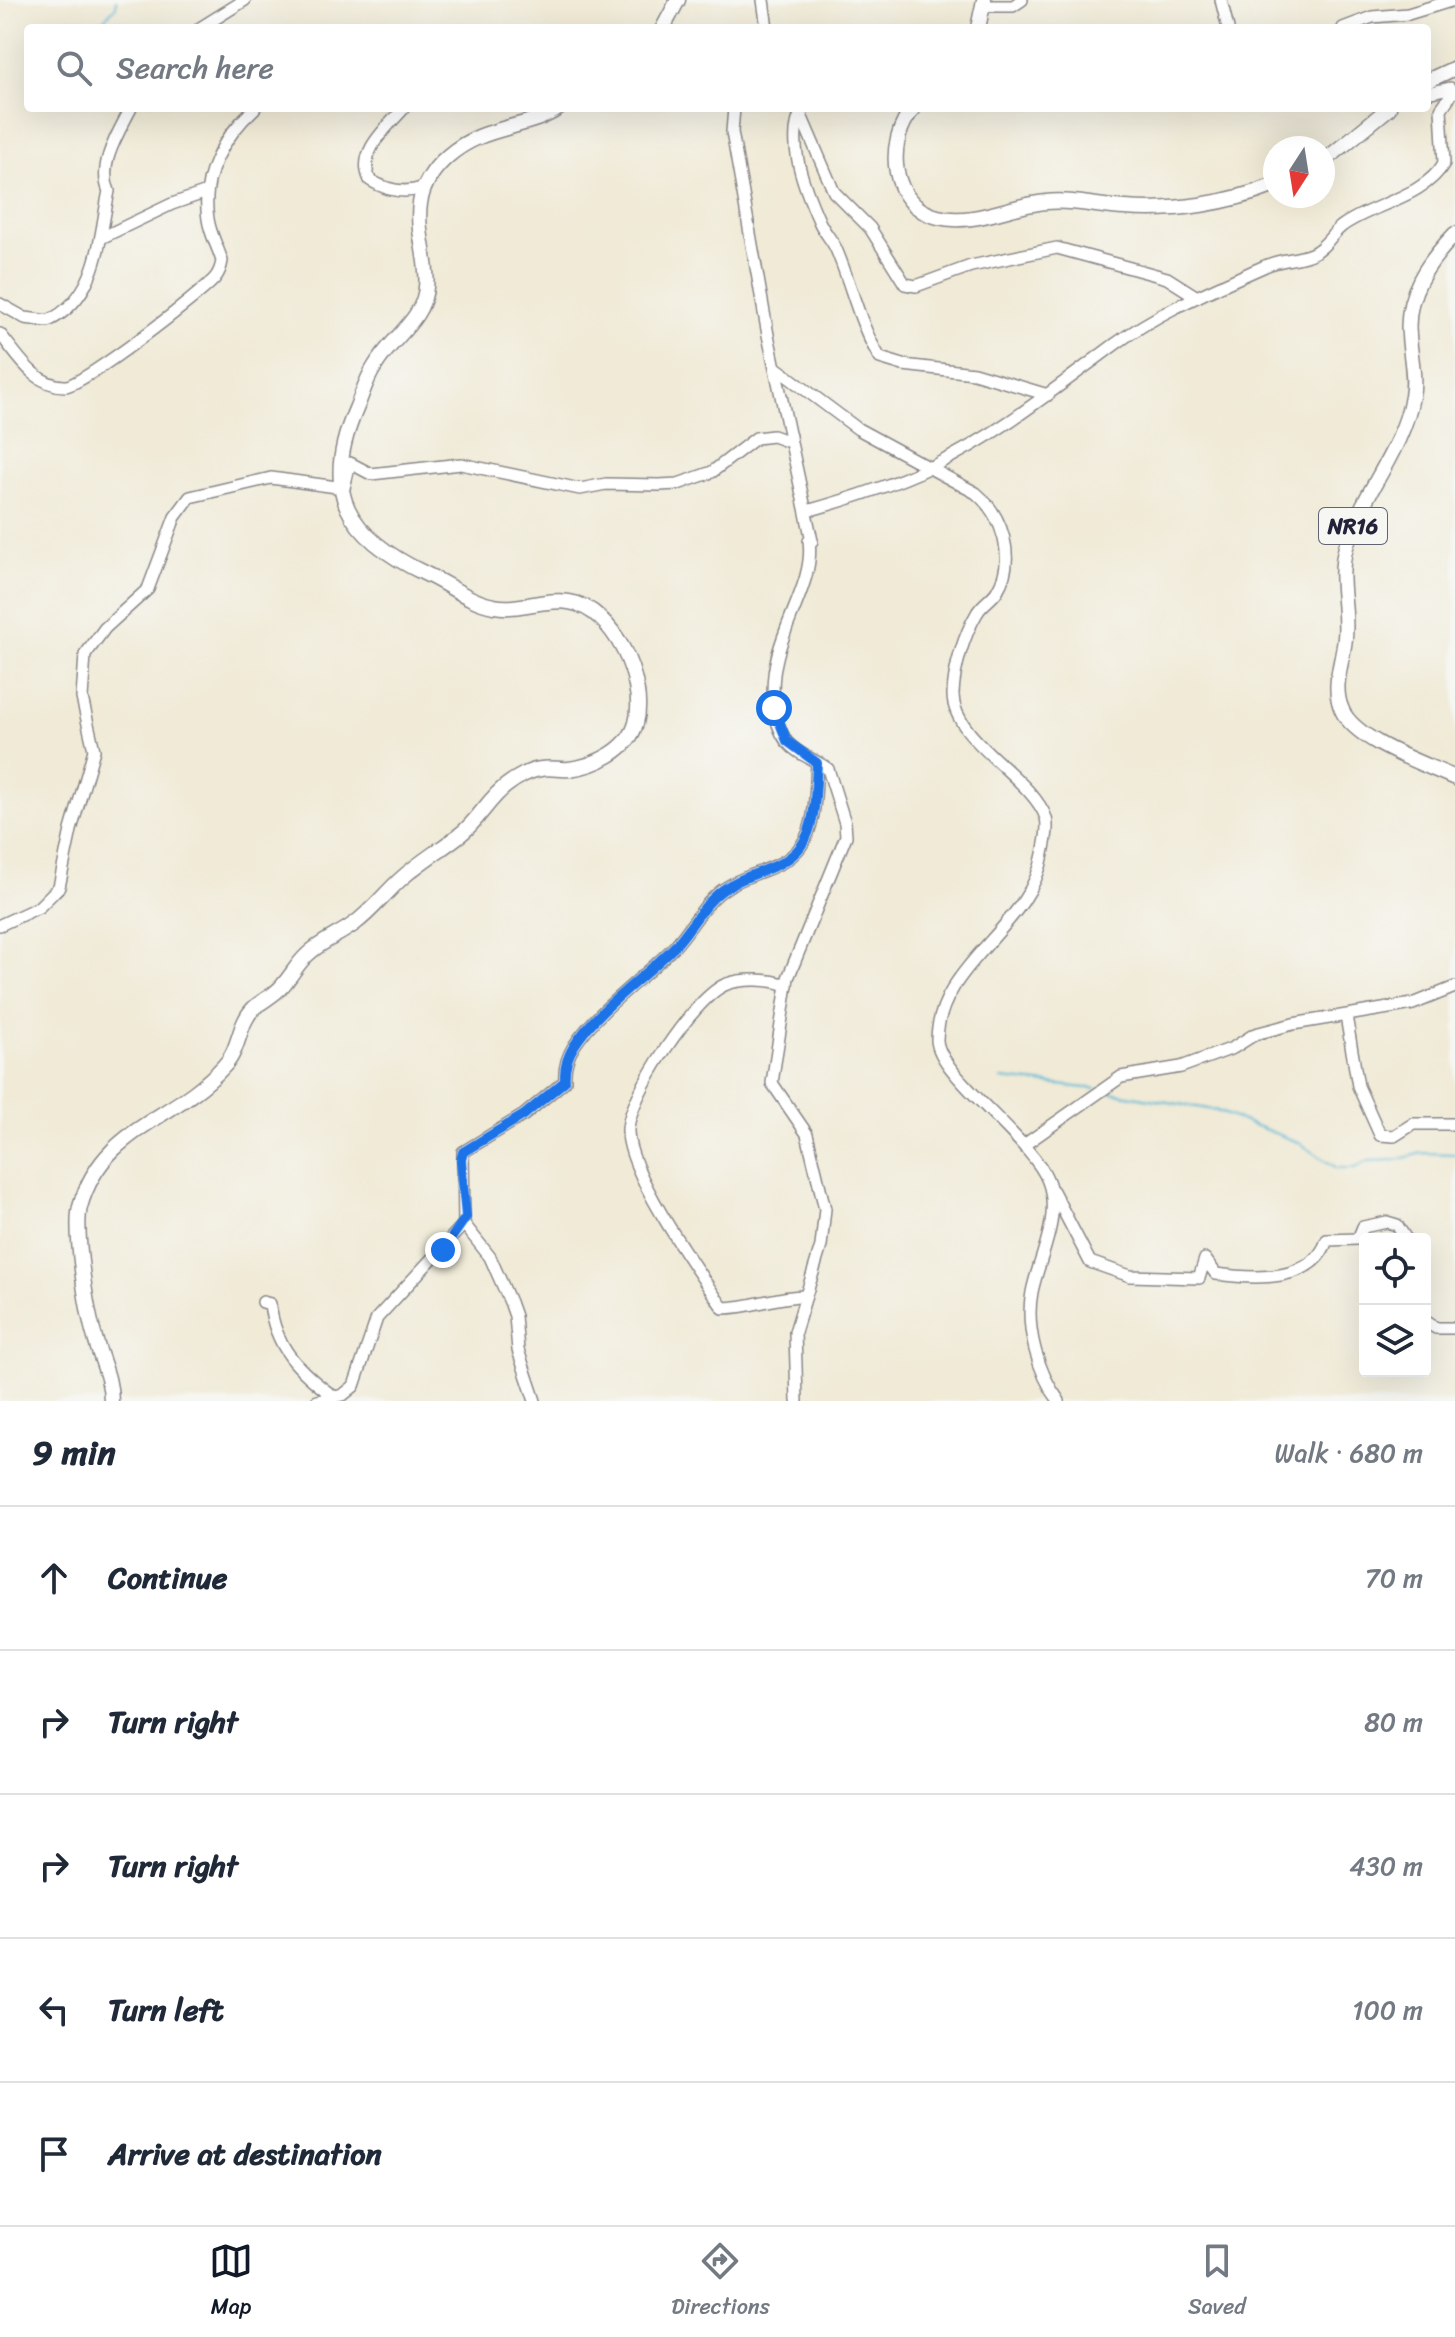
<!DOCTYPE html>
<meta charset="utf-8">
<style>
body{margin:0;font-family:Sriracha,sans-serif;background:#f2f2f3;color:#1f2937}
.controls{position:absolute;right:24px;bottom:24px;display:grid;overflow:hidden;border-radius:8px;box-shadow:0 8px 32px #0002}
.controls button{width:72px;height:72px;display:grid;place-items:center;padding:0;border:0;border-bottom:2px solid #e0e1e3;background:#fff;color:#1f2937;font:40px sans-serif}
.compass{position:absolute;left:1263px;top:136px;width:72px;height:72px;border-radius:50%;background:#fff;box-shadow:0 8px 32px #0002;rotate:192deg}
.stop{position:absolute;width:24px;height:24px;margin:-18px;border:6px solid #1a73e8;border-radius:50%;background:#fff}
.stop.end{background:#1a73e8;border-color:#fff;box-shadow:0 2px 8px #0008}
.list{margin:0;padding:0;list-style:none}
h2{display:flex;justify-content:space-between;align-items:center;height:104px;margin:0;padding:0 32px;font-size:34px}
h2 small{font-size:26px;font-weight:400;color:#747a83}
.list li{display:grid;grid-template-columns:52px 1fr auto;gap:24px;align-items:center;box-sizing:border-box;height:144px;padding:0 32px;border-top:2px solid #e0e1e3}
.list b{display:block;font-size:30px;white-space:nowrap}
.list em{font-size:26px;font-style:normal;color:#747a83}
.icon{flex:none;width:44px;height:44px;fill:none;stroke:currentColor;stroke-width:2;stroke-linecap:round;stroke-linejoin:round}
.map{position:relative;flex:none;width:1455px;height:1401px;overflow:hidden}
.search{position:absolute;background:#fff;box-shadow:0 8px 32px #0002;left:24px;right:24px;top:24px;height:88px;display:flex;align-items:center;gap:20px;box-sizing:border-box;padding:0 28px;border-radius:8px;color:#747a83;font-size:30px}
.sheet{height:824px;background:#fff}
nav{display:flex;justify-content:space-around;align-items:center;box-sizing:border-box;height:112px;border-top:2px solid #e0e1e3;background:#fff;font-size:22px;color:#747a83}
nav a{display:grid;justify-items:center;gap:4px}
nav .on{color:#111827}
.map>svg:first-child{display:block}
</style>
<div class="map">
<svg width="1455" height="1401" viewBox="0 0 1455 1401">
<rect width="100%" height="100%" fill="#f6f6f2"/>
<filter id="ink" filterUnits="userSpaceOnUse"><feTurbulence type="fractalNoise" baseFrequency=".0125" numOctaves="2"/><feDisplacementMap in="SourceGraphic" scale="16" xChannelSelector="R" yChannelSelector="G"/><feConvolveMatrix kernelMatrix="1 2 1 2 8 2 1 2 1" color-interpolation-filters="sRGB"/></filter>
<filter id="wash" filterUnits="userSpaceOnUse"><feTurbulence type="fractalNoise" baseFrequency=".006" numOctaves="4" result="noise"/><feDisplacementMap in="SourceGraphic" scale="32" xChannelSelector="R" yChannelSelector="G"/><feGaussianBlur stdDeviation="1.8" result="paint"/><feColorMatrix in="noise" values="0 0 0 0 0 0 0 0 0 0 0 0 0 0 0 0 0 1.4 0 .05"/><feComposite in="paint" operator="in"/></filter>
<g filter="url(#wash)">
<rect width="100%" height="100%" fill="#f0ead6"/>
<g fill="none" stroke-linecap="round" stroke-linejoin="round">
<g stroke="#59b7d7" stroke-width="2">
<path d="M96 28 116 6V0"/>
<path d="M1002 1079 1096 1089"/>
<path d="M1110 1092 1214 1110 1298 1142 1337 1168H1354L1368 1161 1397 1160 1422 1153 1455 1154"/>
</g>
</g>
</g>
<g filter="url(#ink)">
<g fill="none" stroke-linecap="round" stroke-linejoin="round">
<g stroke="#898688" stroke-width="14">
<g id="minor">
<path d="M763 0 767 28"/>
<path d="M1221 0 1228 28"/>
<path d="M984 6H1013L1022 0"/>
<path d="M200 28 245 0"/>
<path d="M1343 28 1372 17 1408 14 1454 0"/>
<path d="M404 108C387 128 356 152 370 180 386 190 404 194 422 188"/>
<path d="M734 108 732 132 768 335 812 541H809C816 590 766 640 774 702 775 717 778 730 787 742 799 756 815 759 828 769L845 823 846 836 788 978 772 1083 807 1134 825 1209 821 1246 795 1332 797 1401"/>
<path d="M802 110C785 142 806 192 820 223 824 232 832 240 836 249 852 286 859 324 880 358L903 365 974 373 1048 395"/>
<path d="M800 113 834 192 870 228 905 284 916 286 971 266 1057 248 1167 278 1197 297"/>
<path d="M101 238 172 204 207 192"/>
<path d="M0 304 25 318 48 321C99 297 99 238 109 191 97 165 119 132 131 108"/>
<path d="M0 334C18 355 34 386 65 386 82 386 200 295 215 278 219 273 221 268 222 261 218 247 210 234 208 219 201 176 223 137 255 108"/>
<path d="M775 367 858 429 976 493C1002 515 1017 558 997 591 992 599 982 604 977 613 964 635 954 668 953 694 952 740 1032 777 1046 818 1049 828 1045 843 1043 854 1031 928 939 963 937 1039 936 1073 1033 1140 1048 1181 1062 1218 1039 1257 1032 1292 1025 1328 1038 1373 1059 1401"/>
<path d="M807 511C850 499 893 485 933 466 998 435 1057 387 1114 345 1160 311 1214 289 1265 266 1280 259 1297 260 1311 254 1326 248 1331 234 1342 226 1372 204 1425 197 1444 163L1441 109 1453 92 1450 88 1427 93"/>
<path d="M0 925 39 907 59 887 71 830 94 750 82 698 85 655 105 628 148 589 175 517 190 497 271 478 344 488 350 463 371 474 461 464 580 489 606 484 659 485 678 484 712 472 756 438 773 436 784 440 790 436"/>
<path d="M787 985C770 979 743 978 727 984 696 994 626 1099 628 1132 629 1175 697 1270 723 1308 752 1308 778 1295 806 1296"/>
<path d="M1346 1016 1358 1086 1380 1135 1394 1136 1413 1124H1455"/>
<path d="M1024 1145 1121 1077 1181 1067 1233 1048 1255 1034 1293 1024 1413 1004 1455 987"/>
<path d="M1053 1191 1090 1262 1130 1276 1199 1278 1205 1259 1216 1274C1254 1279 1313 1283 1327 1240L1358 1239 1363 1227 1387 1222 1397 1225 1406 1239"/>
<path d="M464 1224 490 1257 510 1302 515 1316 518 1350 535 1401"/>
<path d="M263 1302 270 1304C275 1348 300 1372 333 1396"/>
<path d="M1425 1321 1436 1328H1455"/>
<path d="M317 1401 343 1395 354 1386 377 1318 464 1224 463 1152 524 1115 565 1081C564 1068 567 1057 574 1046 600 1007 642 980 674 947 692 928 704 901 727 887 749 872 784 870 801 846 817 825 815 789 817 763"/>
</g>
</g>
<g stroke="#898688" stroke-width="17">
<g id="major">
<path d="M663 28 678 0"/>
<path d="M978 28 984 0"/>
<path d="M1427 81 1455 68"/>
<path d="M914 108C884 141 890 206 938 217 974 226 1010 205 1046 202 1072 199 1099 207 1125 208 1174 212 1230 203 1275 185"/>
<path d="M1323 162 1389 108"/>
<path d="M1455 234C1428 262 1405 294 1409 335 1410 356 1416 376 1412 396 1403 451 1361 494 1346 547 1337 578 1348 607 1345 638 1343 662 1331 686 1342 710 1355 741 1425 764 1455 778"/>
<path d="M111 1401C111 1377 101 1361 95 1338 87 1312 74 1231 80 1207 102 1127 173 1122 224 1066 240 1050 238 1023 254 1008 263 1000 275 995 283 985 292 975 297 964 307 955 320 942 339 935 354 924 372 911 385 893 402 878 421 861 442 849 462 833 479 819 490 797 507 785 516 778 530 770 541 769 550 767 560 770 569 769 595 766 629 750 636 723 647 683 614 608 569 602 544 598 519 611 494 606 470 602 448 584 426 574 347 537 320 492 356 409 362 395 366 379 375 366 386 347 404 333 416 315 450 266 385 211 448 156 485 124 523 131 559 108"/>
</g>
</g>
<use href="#minor" stroke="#fff" stroke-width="11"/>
<use href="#major" stroke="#fff" stroke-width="14"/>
</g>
</g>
<g fill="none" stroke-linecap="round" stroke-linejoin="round" filter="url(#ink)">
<path stroke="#1a73e8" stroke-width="10" d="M443 1250 466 1217 461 1160 463 1152 524 1115 565 1081C564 1068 567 1057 574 1046 599 1007 642 980 674 947 692 928 704 901 727 887 749 872 784 870 801 846 817 825 815 789 817 763L787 741 774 708"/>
</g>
<g text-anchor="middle" stroke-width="6" stroke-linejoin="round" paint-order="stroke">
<rect fill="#f6f6f2" stroke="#626272" stroke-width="2" x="1319" y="508" width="68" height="36" rx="6"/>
<g font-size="22" font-weight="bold" fill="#22223b">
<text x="1353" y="534">NR16</text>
</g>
</g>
</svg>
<div class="controls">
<button><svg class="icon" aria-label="locate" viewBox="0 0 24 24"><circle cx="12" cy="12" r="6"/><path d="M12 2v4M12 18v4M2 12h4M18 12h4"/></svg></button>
<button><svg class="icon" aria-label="layers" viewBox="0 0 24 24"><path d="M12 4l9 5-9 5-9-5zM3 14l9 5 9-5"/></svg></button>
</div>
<svg class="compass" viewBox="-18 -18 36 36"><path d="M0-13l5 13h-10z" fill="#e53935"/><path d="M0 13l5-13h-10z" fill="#747a83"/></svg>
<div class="stop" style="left:774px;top:708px"></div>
<div class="stop end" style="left:443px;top:1250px"></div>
<div class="search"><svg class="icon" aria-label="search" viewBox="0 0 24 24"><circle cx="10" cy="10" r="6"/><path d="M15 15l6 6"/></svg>Search here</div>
</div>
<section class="sheet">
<h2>9 min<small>Walk · 680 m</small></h2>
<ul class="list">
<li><svg class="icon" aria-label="ahead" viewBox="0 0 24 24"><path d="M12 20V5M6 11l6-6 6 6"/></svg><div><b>Continue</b></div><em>70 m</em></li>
<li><svg class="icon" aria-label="right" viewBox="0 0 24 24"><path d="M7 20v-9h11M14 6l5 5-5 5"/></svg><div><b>Turn right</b></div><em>80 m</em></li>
<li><svg class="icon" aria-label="right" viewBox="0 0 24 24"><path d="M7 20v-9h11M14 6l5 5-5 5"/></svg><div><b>Turn right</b></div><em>430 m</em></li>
<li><svg class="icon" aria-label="left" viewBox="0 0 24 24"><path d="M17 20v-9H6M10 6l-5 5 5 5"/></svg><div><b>Turn left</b></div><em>100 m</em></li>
<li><svg class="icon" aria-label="arrive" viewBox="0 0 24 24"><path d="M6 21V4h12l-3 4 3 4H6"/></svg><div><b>Arrive at destination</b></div></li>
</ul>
</section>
<nav>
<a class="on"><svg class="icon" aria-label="map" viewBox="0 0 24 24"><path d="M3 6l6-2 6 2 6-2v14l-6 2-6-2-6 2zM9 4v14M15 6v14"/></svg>Map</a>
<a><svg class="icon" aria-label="directions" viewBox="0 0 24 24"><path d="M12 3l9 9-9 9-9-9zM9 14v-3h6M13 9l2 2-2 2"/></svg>Directions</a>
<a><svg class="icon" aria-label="saved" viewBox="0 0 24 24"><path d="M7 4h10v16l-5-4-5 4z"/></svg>Saved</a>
</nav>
